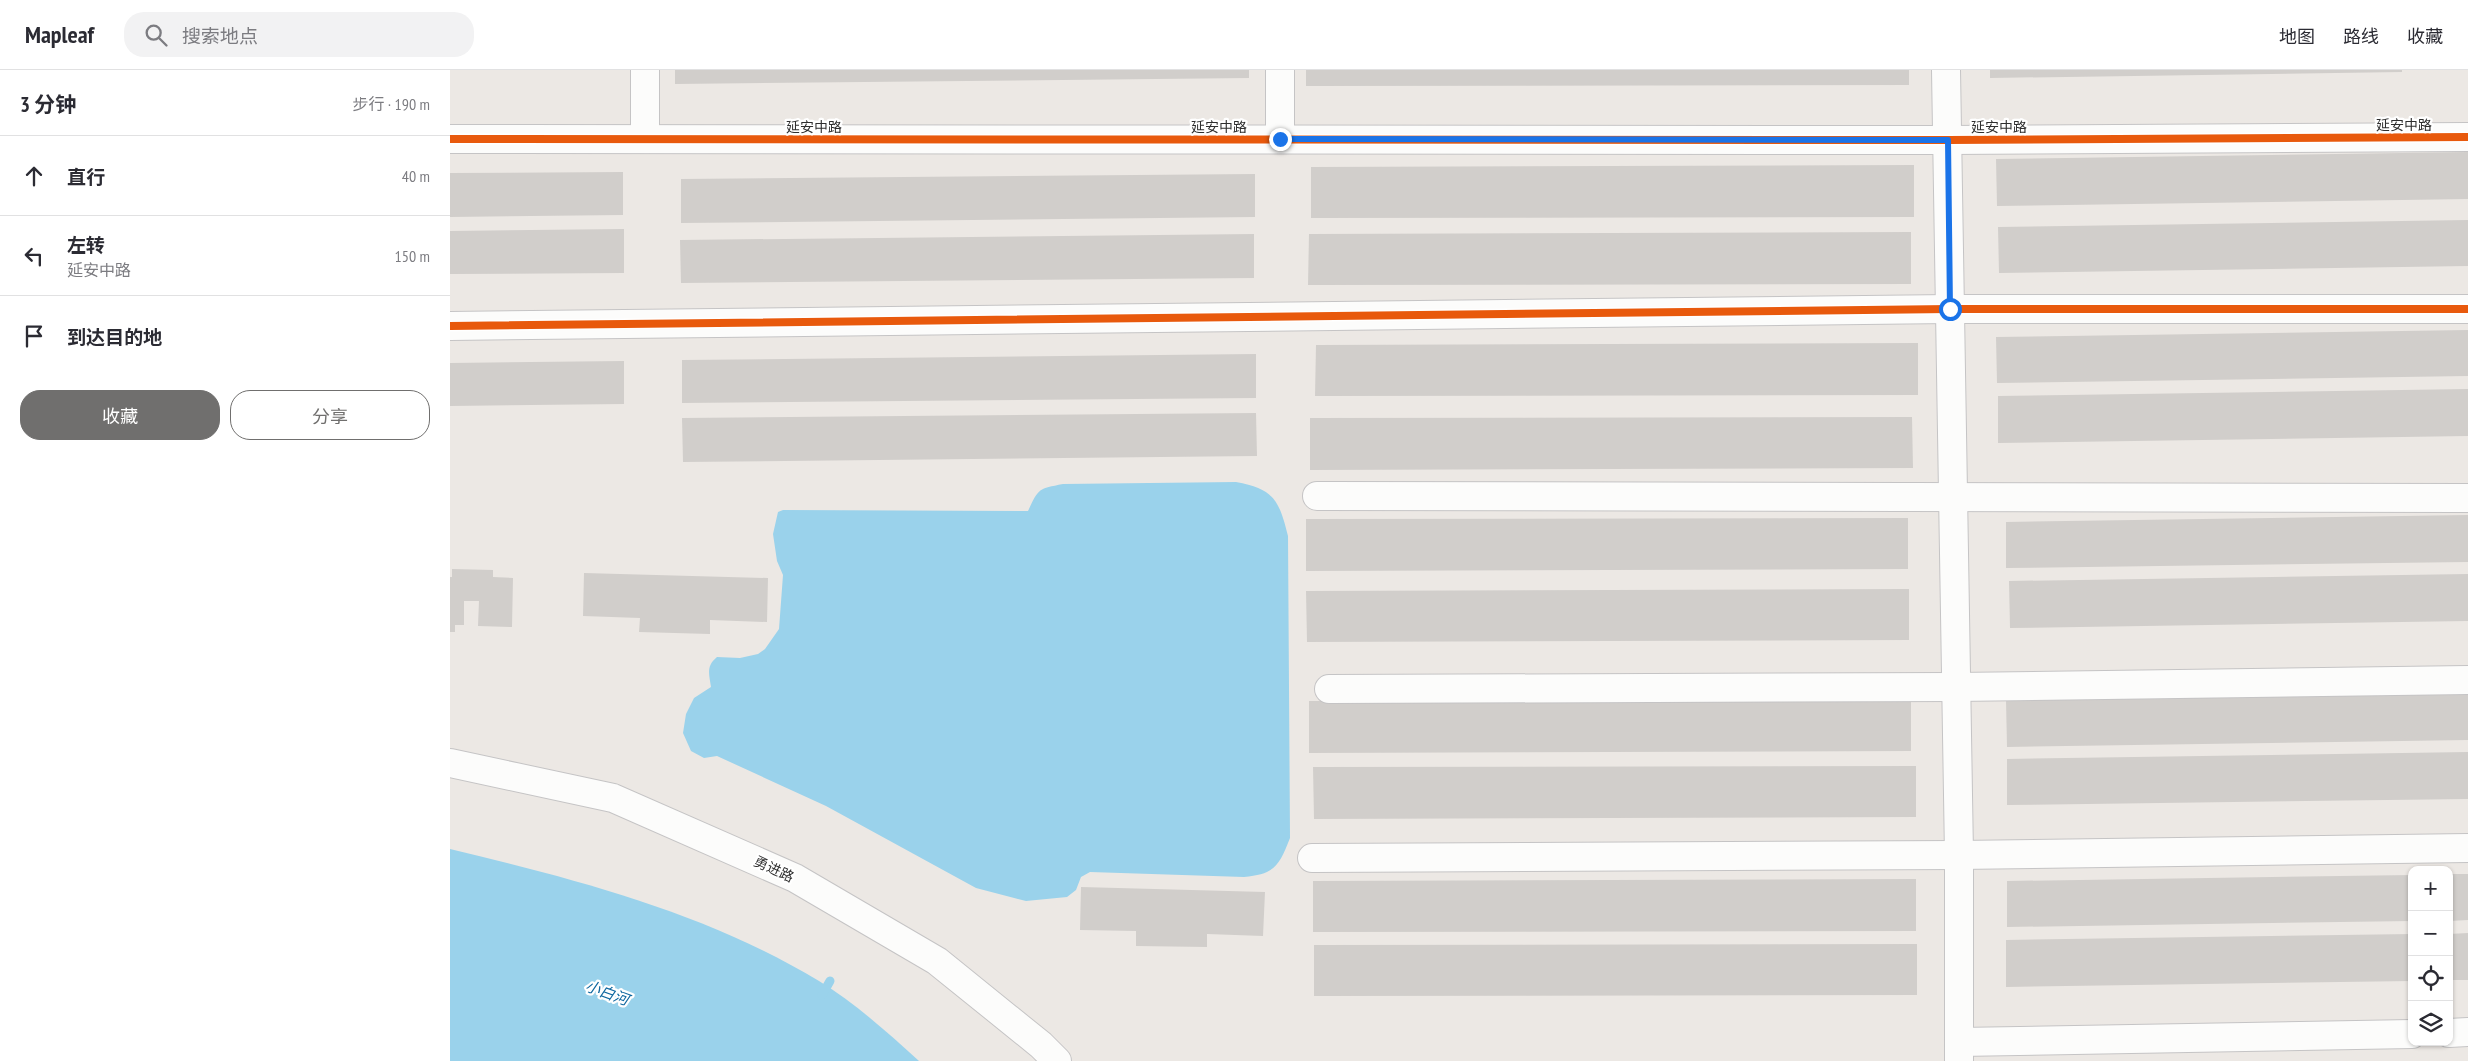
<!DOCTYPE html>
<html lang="zh">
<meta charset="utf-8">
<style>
body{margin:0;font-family:"PT Sans Narrow","Noto Sans SC",sans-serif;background:#f2f2f3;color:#2b2b33}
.controls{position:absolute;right:15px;bottom:15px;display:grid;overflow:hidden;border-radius:10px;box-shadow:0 1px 4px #0004}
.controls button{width:45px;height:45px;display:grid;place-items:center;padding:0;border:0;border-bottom:1px solid #e1e1e2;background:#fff;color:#2b2b33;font:25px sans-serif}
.stop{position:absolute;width:15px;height:15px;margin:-11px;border:4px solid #1a73e8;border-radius:50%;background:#fff}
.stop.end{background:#1a73e8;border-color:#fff;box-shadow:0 1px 5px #0008}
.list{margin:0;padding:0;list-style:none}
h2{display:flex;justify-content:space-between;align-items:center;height:65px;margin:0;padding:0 20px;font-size:21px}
h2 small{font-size:16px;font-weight:400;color:#7c7c81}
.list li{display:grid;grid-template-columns:32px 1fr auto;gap:15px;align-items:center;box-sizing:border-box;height:80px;padding:0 20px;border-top:1px solid #e1e1e2}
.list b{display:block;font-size:19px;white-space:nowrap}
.list p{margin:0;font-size:16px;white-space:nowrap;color:#7c7c81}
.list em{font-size:16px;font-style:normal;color:#7c7c81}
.actions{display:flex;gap:10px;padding:15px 20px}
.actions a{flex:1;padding:11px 0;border:1px solid #706f6e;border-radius:20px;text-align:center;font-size:18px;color:#706f6e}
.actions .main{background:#706f6e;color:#fff}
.icon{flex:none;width:28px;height:28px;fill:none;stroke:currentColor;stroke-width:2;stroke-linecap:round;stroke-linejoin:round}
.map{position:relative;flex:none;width:2018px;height:991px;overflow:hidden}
header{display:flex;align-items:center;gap:30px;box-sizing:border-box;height:70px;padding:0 25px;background:#fff;border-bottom:1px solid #e1e1e2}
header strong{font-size:24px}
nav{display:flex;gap:28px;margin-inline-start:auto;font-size:18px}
.search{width:350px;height:45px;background:#f2f2f3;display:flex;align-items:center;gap:12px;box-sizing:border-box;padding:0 18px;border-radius:20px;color:#7c7c81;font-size:19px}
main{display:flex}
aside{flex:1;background:#fff}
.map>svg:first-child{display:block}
</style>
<header>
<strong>Mapleaf</strong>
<div class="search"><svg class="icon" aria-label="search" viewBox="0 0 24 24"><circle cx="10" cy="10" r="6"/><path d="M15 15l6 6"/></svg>搜索地点</div>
<nav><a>地图</a><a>路线</a><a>收藏</a></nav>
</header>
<main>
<aside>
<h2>3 分钟<small>步行 · 190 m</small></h2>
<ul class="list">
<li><svg class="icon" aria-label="ahead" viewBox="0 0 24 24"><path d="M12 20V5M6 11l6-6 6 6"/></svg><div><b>直行</b></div><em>40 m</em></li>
<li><svg class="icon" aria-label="left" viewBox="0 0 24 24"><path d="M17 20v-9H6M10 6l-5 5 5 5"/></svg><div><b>左转</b><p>延安中路</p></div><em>150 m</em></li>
<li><svg class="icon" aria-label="arrive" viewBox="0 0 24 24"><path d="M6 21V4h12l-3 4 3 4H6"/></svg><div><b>到达目的地</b></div></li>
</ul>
<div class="actions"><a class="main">收藏</a><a>分享</a></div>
</aside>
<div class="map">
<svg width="2018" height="991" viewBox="0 0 2018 991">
<rect width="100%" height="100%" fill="#ece8e4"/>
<g fill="#9ad2eb">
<path d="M786 412C824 419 829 430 838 466L840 768C829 796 825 804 794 807L640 802 631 807 626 820 617 827 576 831 526 818 376 736 267 686 254 688 241 681 233 663 236 644 244 628 261 617C259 604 256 596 267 587L290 588 308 584 315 579 329 559 333 505 327 491 323 464 328 442 333 440 578 441C589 418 588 419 613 414Z"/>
<path d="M0 779C126 809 257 843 369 911 405 933 437 962 469 991H0Z"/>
</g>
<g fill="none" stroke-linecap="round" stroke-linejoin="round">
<path stroke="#9ad2eb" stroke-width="9" d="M372 925 380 911"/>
</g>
<g fill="#d1cecb">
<path d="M225 0H799V8L225 14Z"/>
<path d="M856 0H1459V15L856 16Z"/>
<path d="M1540 0H1952V2L1540 8Z"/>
<path d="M2018 82V129L1547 136 1546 89Z"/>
<path d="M1464 95V147L861 148V97Z"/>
<path d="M173 102V145L0 147V103Z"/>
<path d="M805 104V147L231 153V109Z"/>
<path d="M2018 150V196L1549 203 1548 157Z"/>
<path d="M174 159V203L0 204V161Z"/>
<path d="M1461 162V214L858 215 859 164Z"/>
<path d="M804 164V208L231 213 230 170Z"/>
<path d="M2018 260V306L1547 313 1546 267Z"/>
<path d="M1468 273V325L865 326 866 275Z"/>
<path d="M806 284V328L232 333V290Z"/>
<path d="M174 291V334L0 336V293Z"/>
<path d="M2018 319V366L1548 373V326Z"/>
<path d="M806 343 807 386 233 392 232 348Z"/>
<path d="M1462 347 1463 398 860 400V348Z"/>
<path d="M2018 445V492L1556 498V452Z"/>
<path d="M1458 448V499L856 501V449Z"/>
<path d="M2 499 43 500V507L63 508 62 557 28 556 29 531H14V555H5V562H0V507H2Z"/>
<path d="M134 503 318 508 317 552 260 550V564L189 562 190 548 133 546Z"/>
<path d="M2018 504V551L1560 558 1559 511Z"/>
<path d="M1459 519V570L857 572 856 521Z"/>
<path d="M2018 623V670L1557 677 1556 630Z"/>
<path d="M1461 630V681L859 683V631Z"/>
<path d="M2018 682V729L1557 735V689Z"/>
<path d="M1466 696V747L864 749 863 697Z"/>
<path d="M1999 804H2018V850L1999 851Z"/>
<path d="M1962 805V851L1557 857V811Z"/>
<path d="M1466 809V861L863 862V811Z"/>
<path d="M631 817 815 822 813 866 757 864V877L686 876V861L630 860Z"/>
<path d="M2018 863V910H1999V864Z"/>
<path d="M1962 864V911L1556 917V870Z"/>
<path d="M1467 874V925L864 926V875Z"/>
</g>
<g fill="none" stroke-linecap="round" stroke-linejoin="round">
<g stroke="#c5c4c5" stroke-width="30">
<g id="minor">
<path d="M1496 0 1509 785V991"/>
<path d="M0 69 1498 70 2018 67"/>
<path d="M195 69V0"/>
<path d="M830 69V0"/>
<path d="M0 256 1500 239H2018"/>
<path d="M867 426 2018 428"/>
<path d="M879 619 1506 617 2018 610"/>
<path d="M862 788 1509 785 2018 778"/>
<path d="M1999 963 2018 962"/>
<path d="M1509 972 1962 964"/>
</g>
</g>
<g stroke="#c5c4c5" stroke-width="30">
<path id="tertiary" d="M0 693 163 728 345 808 487 891 591 975 607 991"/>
</g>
<use href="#minor" stroke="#fcfcfb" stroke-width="28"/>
<use href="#tertiary" stroke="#fcfcfb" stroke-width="28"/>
<g stroke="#fff" stroke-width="11">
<g id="cycleway">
<path d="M0 69 1498 70 2018 67"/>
<path d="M0 256 1500 239H2018"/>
</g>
</g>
<use href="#cycleway" stroke="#e8590c" stroke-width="8"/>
</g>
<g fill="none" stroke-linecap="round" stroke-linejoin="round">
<path stroke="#1a73e8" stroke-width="6" d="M830 69 1498 70 1500 239"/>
</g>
<g text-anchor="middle" stroke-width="4.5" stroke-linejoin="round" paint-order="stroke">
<g font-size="14" fill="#2e2e2e" stroke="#fff">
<text x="1954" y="60">延安中路</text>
<text x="364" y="62">延安中路</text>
<text x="769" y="62">延安中路</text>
<text x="1549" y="62">延安中路</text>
<text transform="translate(324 799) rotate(25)" y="5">勇进路</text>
</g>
<g font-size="15" font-style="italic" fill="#1068a0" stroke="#fff">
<text transform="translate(157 923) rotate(20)" y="5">小白河</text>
</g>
</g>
</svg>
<div class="controls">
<button>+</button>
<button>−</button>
<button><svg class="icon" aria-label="locate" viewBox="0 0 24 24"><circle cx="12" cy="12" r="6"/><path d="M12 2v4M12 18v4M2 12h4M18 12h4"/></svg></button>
<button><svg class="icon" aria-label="layers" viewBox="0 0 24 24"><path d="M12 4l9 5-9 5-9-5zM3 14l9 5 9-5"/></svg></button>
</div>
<div class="stop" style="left:1500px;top:239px"></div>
<div class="stop end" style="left:830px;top:69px"></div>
</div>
</main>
